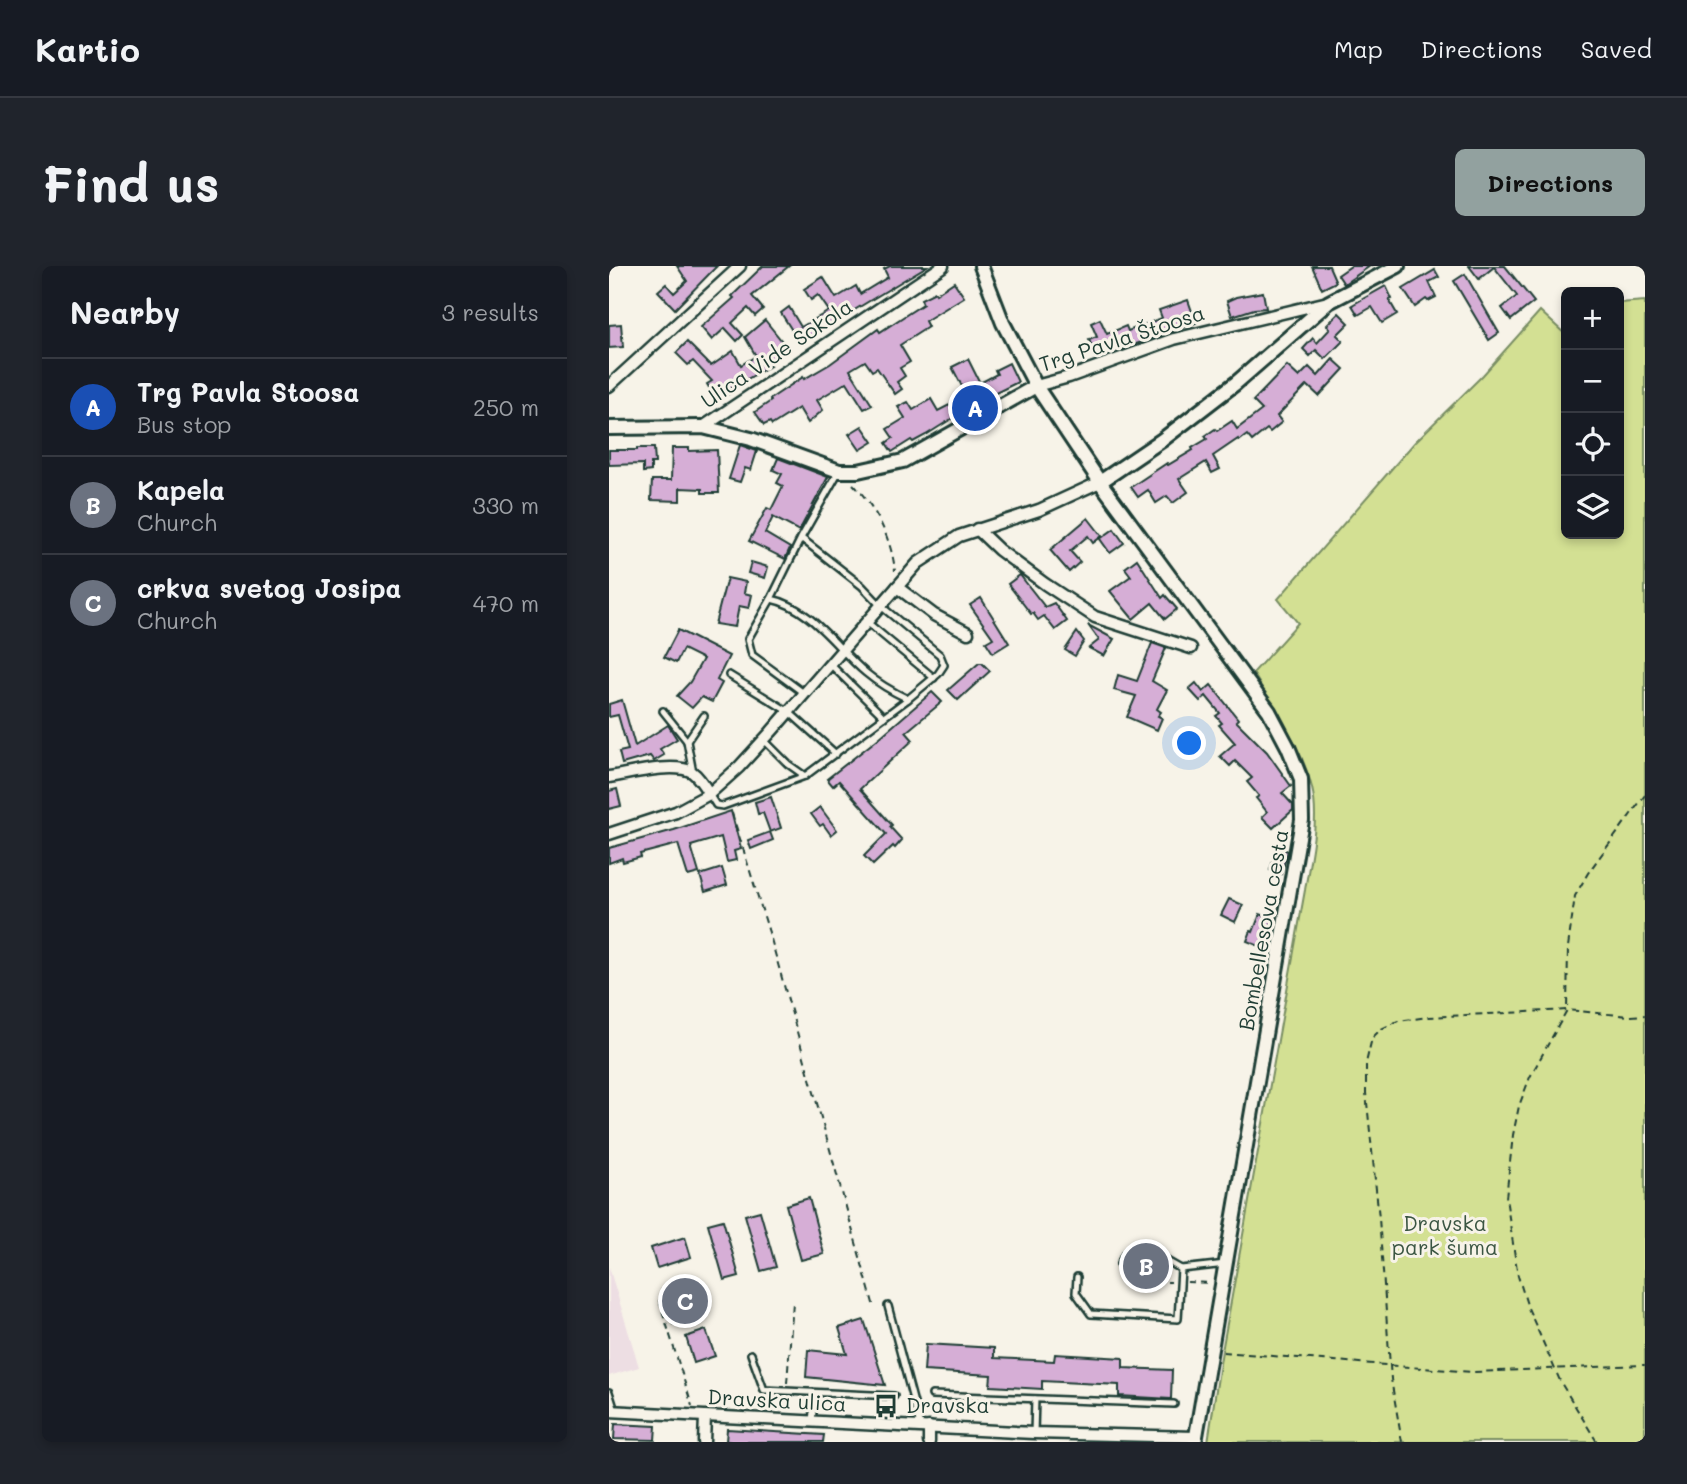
<!DOCTYPE html>
<meta charset="utf-8">
<style>
body{margin:0;font-family:Mali,sans-serif;background:#20242c;color:#f1f3f6}
.controls{position:absolute;right:21px;top:21px;display:grid;overflow:hidden;border-radius:10px;box-shadow:0 4px 10px #0003}
.controls button{width:63px;height:63px;display:grid;place-items:center;padding:0;border:0;border-bottom:2px solid #363941;background:#171b24;color:#f1f3f6;font:35px sans-serif}
.you{position:absolute;left:581px;top:478px;width:24px;height:24px;margin:-18px;border:5px solid #fff;border-radius:50%;background:#1a73e8;box-shadow:0 0 0 10px #1a73e833}
.badge{display:grid;place-items:center;width:46px;height:46px;border-radius:50%;background:#92a19f;color:#fff;font-size:23px;font-weight:700}
.pin{position:absolute;translate:-50% -50%;border:4px solid #fff;box-shadow:0 2px 7px #0006}
.list{margin:0;padding:0;list-style:none}
h2{display:flex;justify-content:space-between;align-items:center;height:91px;margin:0;padding:0 28px;font-size:30px}
h2 small{font-size:23px;font-weight:400;color:#9ea1a6}
.list li{display:grid;grid-template-columns:46px 1fr auto;gap:21px;align-items:center;box-sizing:border-box;height:98px;padding:0 28px;border-top:2px solid #363941}
.list b{display:block;font-size:26px;white-space:nowrap}
.list p{margin:0;font-size:23px;white-space:nowrap;color:#9ea1a6}
.list em{font-size:23px;font-style:normal;color:#9ea1a6}
.icon{flex:none;width:38px;height:38px;fill:none;stroke:currentColor;stroke-width:2;stroke-linecap:round;stroke-linejoin:round}
.map{position:relative;flex:none;width:1036px;height:1176px;overflow:hidden;border-radius:10px}
header{display:flex;align-items:center;gap:42px;box-sizing:border-box;height:98px;padding:0 35px;background:#171b24;border-bottom:2px solid #363941}
header strong{font-size:33px}
nav{display:flex;gap:38px;margin-inline-start:auto;font-size:24px}
.intro{display:flex;align-items:center;justify-content:space-between;box-sizing:border-box;height:168px;padding:0 42px}
h1{margin:0;font-size:49px}
.button{padding:18px 32px;border-radius:10px;background:#92a19f;color:#111;font-size:24px;font-weight:700}
main{display:flex;gap:42px;padding:0 42px}
aside{flex:1;background:#171b24;border-radius:10px;box-shadow:0 4px 10px #0003}
.map>svg:first-child{display:block}
</style>
<header>
<strong>Kartio</strong>
<nav><a>Map</a><a>Directions</a><a>Saved</a></nav>
</header>
<div class="intro"><h1>Find us</h1><a class="button">Directions</a></div>
<main>
<aside>
<h2>Nearby<small>3 results</small></h2>
<ul class="list">
<li><span class="badge" style="background:#1a4fb4">A</span><div><b>Trg Pavla Stoosa</b><p>Bus stop</p></div><em>250 m</em></li>
<li><span class="badge" style="background:#6b7280">B</span><div><b>Kapela</b><p>Church</p></div><em>330 m</em></li>
<li><span class="badge" style="background:#6b7280">C</span><div><b>crkva svetog Josipa</b><p>Church</p></div><em>470 m</em></li>
</ul>
</aside>
<div class="map">
<svg width="1036" height="1176" viewBox="0 0 1036 1176">
<rect width="100%" height="100%" fill="#f7f3e8"/>
<filter id="ink" filterUnits="userSpaceOnUse"><feTurbulence type="fractalNoise" baseFrequency=".0143" numOctaves="2"/><feDisplacementMap in="SourceGraphic" scale="14" xChannelSelector="R" yChannelSelector="G"/><feConvolveMatrix kernelMatrix="1 2 1 2 8 2 1 2 1" color-interpolation-filters="sRGB"/></filter>
<g filter="url(#ink)">
<path fill="#eddee3" d="M0 1001 30 1101 0 1110Z"/>
<path fill="#d3e093" stroke="#798e64" stroke-width="2" d="M1036 35V1176H599L612 1091 696 624C701 592 711 555 703 522 693 481 666 444 644 407L689 357 669 333 806 176 874 109 931 45 957 69V268H1010V37Z"/>
<g fill="#d6aed6" stroke="#1f3d34" stroke-width="2">
<path d="M68 0H108L66 43 49 25 57 18 65 27 78 15Z"/>
<path d="M154 0H180L143 30 154 43 146 50 139 42 123 57 134 69 128 75 116 62 103 74 92 61 125 32 123 30Z"/>
<path d="M281 0H318L191 77 172 47 180 41 192 61 220 45 209 29 202 34 195 23 214 11 227 32 247 20 251 28 279 11 275 3Z"/>
<path d="M703 0H720L727 16 713 23Z"/>
<path d="M742 0H761L735 18 729 9Z"/>
<path d="M860 0H896L925 36 902 54 893 42 908 30 885 1 870 13Z"/>
<path d="M826 4 830 11 820 16 827 31 819 35 817 33 806 41 794 23Z"/>
<path d="M856 8 890 67 880 74 845 15Z"/>
<path d="M345 16 355 31 316 55 319 61 291 79 301 96 291 102 296 110 288 116 293 123 286 128 268 102 263 105 256 95 241 104 263 139 255 143 238 116 208 134 214 144 199 157 190 142 163 159 161 156 155 159 146 146 162 135 161 133 194 111 195 113 221 98 269 63 271 66 297 49 314 38 312 33 326 26 327 28Z"/>
<path d="M777 20 783 33 780 34 788 48 773 57 763 41 749 49 743 39Z"/>
<path d="M654 26 657 42 645 43 623 50 618 35 627 31Z"/>
<path d="M579 34 587 57 513 83 511 78 486 88 480 74 488 71 482 57 491 53 498 68 517 60 519 65 553 52 550 44Z"/>
<path d="M730 47 740 57 728 69 734 75 716 93 707 84 701 90 694 83 704 72 708 77 721 63 718 59Z"/>
<path d="M156 54 180 84 159 98 161 100 119 124 121 127 108 135 98 118 103 115 84 95 79 99 67 87 78 76 102 100 124 85 132 99 147 90 136 71Z"/>
<path d="M12 58 14 81 0 82V59Z"/>
<path d="M359 93 371 117 388 108 386 104 400 97 409 116 354 143 355 145 317 169 304 176 302 174 283 186 277 177 284 172 278 163 296 152 289 141 299 136 304 144 322 133 329 145 358 130 343 101Z"/>
<path d="M724 93 735 103 710 130 698 119 668 150 673 156 661 166 658 163 643 175 638 169 630 175 629 173 604 190 611 203 603 207 597 196 570 213 579 226 564 237 558 230 547 237 539 224 529 231 522 221 558 197 559 199 584 184 583 182 598 173 596 170 606 163 608 165 623 155 628 163 653 144 644 135 678 100 690 111 700 101 709 110Z"/>
<path d="M253 160 264 176 251 184 240 168Z"/>
<path d="M131 179 148 185 142 204 136 202 131 216 120 213Z"/>
<path d="M28 182H45L46 197H42V205L34 206V198L0 199V184H28Z"/>
<path d="M63 182H80V185L108 184 110 227H93V223L71 222V235L42 234 43 214H62Z"/>
<path d="M169 192 219 211 190 265 164 251 156 267 181 282 176 293 140 275 158 242 162 244 174 220 168 217 173 208 164 204Z"/>
<path d="M479 252 493 270 484 277 479 270 461 285 471 296 460 306 441 284Z"/>
<path d="M505 263 515 277 501 287 491 273Z"/>
<path d="M528 293 553 332 556 329 568 343 556 353 543 337 524 353 501 325 522 310 516 302Z"/>
<path d="M142 296 159 301 156 312 139 307Z"/>
<path d="M411 309 436 341 445 337 458 355 446 364 435 350 429 354 424 347 422 348 399 318Z"/>
<path d="M118 312 137 316 135 327 143 329 140 342 130 340 126 361 106 358Z"/>
<path d="M372 332 400 377 384 387 377 376 384 372 361 339Z"/>
<path d="M479 359 505 373 495 390 480 382 490 374Z"/>
<path d="M69 364 120 390 108 414 113 417 103 436 93 431 83 442 68 430 81 416 94 393 74 383 67 397 55 391Z"/>
<path d="M468 366 475 375 466 390 456 384Z"/>
<path d="M543 377 557 382 543 415 558 424 548 443 552 446 549 450 553 452 548 464 518 451 527 430 505 424 509 409 528 415Z"/>
<path d="M370 397H373L381 405 349 434 339 424Z"/>
<path d="M587 417 594 426 602 419 629 453 627 455 658 486 682 520 673 527 684 539V544L664 562 653 551 658 546 647 532 650 530 638 516 643 512 626 495 621 500 611 490 626 477 610 459 613 457 607 450 611 447 597 430 591 435 580 423Z"/>
<path d="M323 426 333 436 297 466 304 474 251 523 283 559 281 561 293 574 286 582 284 580 264 599 255 590 277 568 230 515 224 520 218 513 270 472Z"/>
<path d="M13 434 26 480 59 459 61 462 68 473 51 483 55 489 45 495 41 490 13 498 10 486 19 484 9 449 0 451V438Z"/>
<path d="M8 523 12 540 0 543V525Z"/>
<path d="M162 531 172 562 161 566 154 547 149 548 146 536Z"/>
<path d="M211 541 228 564 222 569 214 558 211 560 202 548Z"/>
<path d="M122 545 132 583 125 585 127 594 118 596 112 571 82 580 90 607 79 610 69 578 31 588 32 591 14 596 13 592 0 597V582L65 564Z"/>
<path d="M161 566 164 574 142 583 139 574Z"/>
<path d="M669 581 679 585 672 608 661 604Z"/>
<path d="M113 602 118 619 96 626 91 609Z"/>
<path d="M620 633 634 639 626 656 612 649Z"/>
<path d="M651 648 664 653 658 672 663 674 660 684 638 675 642 665 644 666Z"/>
<path d="M200 932 215 988 192 994 177 939Z"/>
<path d="M151 945 167 1001 152 1005 136 949Z"/>
<path d="M114 954 130 1010 115 1014 99 958Z"/>
<path d="M76 971 82 991 48 1002 42 982Z"/>
<path d="M88 1012 100 1046 64 1058 53 1024Z"/>
<path d="M255 1054 276 1119 197 1111 199 1084 238 1088 230 1062Z"/>
<path d="M97 1064 106 1090 85 1097 77 1071Z"/>
<path d="M317 1078 385 1082V1092L445 1095 446 1088 514 1092V1102L563 1104 562 1133 510 1130V1119L433 1115V1123L381 1120 382 1109 315 1105Z"/>
<path d="M6 1158 47 1160 46 1174 5 1173Z"/>
<path d="M118 1163 215 1169 214 1176H122L117 1175Z"/>
</g>
<g fill="none" stroke-linecap="round" stroke-linejoin="round">
<g stroke="#1f3d34" stroke-width="10">
<g id="service">
<path d="M192 272 253 320 272 340 331 389 335 399 329 408 299 433C284 426 270 418 257 407 227 382 202 341 162 333L192 272 230 205"/>
<path d="M162 333 139 373 143 389 196 428"/>
<path d="M259 357 325 412"/>
<path d="M221 398 275 451"/>
<path d="M120 409 180 446 227 488"/>
<path d="M54 445 78 475"/>
<path d="M155 474 179 498 196 510"/>
<path d="M84 507 78 475 95 450"/>
<path d="M100 528 107 539 114 540 196 510 299 433"/>
<path d="M511 998 516 988 528 978 572 1003"/>
<path d="M468 1011 467 1027 482 1048 569 1053 572 1003 617 998"/>
<path d="M279 1040 311 1160"/>
<path d="M142 1088 155 1124 285 1130"/>
<path d="M0 1126 6 1145"/>
<path d="M323 1129 565 1138"/>
<path d="M203 1155 206 1127"/>
<path d="M425 1167 426 1133"/>
</g>
</g>
<g stroke="#1f3d34" stroke-width="15">
<g id="minor">
<path d="M0 120 131 0"/>
<path d="M427 120 460 111 565 73 719 36"/>
<path d="M94 161 334 0"/>
<path d="M368 263 390 284 436 318 486 351 582 382"/>
<path d="M288 321 325 349 359 367"/>
<path d="M0 511C20 508 65 496 83 506 90 511 96 521 100 528"/>
<path d="M0 568 67 546 100 528 130 501 162 466 309 297 350 270 430 244 491 216"/>
<path d="M0 1145 425 1167 586 1171"/>
<path d="M95 1176 96 1151"/>
<path d="M320 1176V1161"/>
</g>
</g>
<g stroke="#1f3d34" stroke-width="18">
<g id="tertiary">
<path d="M372 0 394 57 427 120 491 216 660 445 679 481 692 513 693 554 586 1176"/>
<path d="M0 162 94 161 142 173 230 205H249L294 195 427 120"/>
<path d="M491 216 553 174 627 117 720 36 789 0"/>
</g>
</g>
<g stroke="#1f3d34" stroke-width="2" stroke-dasharray="7 5" stroke-linecap="butt">
<path d="M244 218C266 240 283 274 286 305"/>
<path d="M123 547 162 673 265 1041"/>
<path d="M546 1016H562"/>
<path d="M578 1016 601 1017"/>
<path d="M50 1034 83 1140"/>
<path d="M614 1086 863 1106 1036 1099"/>
<path d="M178 1117 184 1036"/>
<path d="M793 1176 782 1113 770 952 757 827V797L763 772 772 763 789 755 819 751 958 744 1020 750 1036 749"/>
<path d="M988 1176 952 1117 919 1042 909 1010 897 932 904 869 910 840 921 811 958 744 959 681 966 630 979 607 1036 529"/>
</g>
<use href="#service" stroke="#f7f3e8" stroke-width="5"/>
<use href="#minor" stroke="#f7f3e8" stroke-width="10"/>
<use href="#tertiary" stroke="#f7f3e8" stroke-width="12"/>
</g>
</g>
<defs>
<g id="bus-bare" transform="scale(1.89)"><path d="M-5-6H5V4H4V6H2V4H-2V6H-4V4H-5ZM-3.5-4V0h7V-4ZM-3.5 1.2v1.5H-2V1.2ZM2 1.2v1.5H3.5V1.2Z" fill="#1f3d34" stroke="#f7f3e8" stroke-width="2.5" paint-order="stroke"/></g>
</defs>
<g fill-rule="evenodd">
<use href="#bus-bare" x="277" y="1140"/>
</g>
<g text-anchor="middle" stroke-width="6" stroke-linejoin="round" paint-order="stroke">
<g font-size="21" fill="#1f3d34" stroke="#f7f3e8">
<text transform="translate(513 73) rotate(-18)" y="7">Trg Pavla Štoosa</text>
<text transform="translate(168 88) rotate(-34)" y="7">Ulica Vide Sokola</text>
<text transform="translate(655 664) rotate(-80)" y="7">Bombellesova cesta</text>
<text transform="translate(168 1135) rotate(3)" y="7">Dravska ulica</text>
</g>
<g font-size="21" fill="#3a5542" stroke="#f7f3e8">
<text x="836" y="965">Dravska<tspan x="836" dy="24">park šuma</tspan></text>
</g>
<g font-size="21" fill="#1f3d34" stroke="#f7f3e8" text-anchor="start">
<text x="297" y="1147">Dravska</text>
</g>
</g>
</svg>
<div class="controls">
<button>+</button>
<button>−</button>
<button><svg class="icon" aria-label="locate" viewBox="0 0 24 24"><circle cx="12" cy="12" r="6"/><path d="M12 2v4M12 18v4M2 12h4M18 12h4"/></svg></button>
<button><svg class="icon" aria-label="layers" viewBox="0 0 24 24"><path d="M12 4l9 5-9 5-9-5zM3 14l9 5 9-5"/></svg></button>
</div>
<div class="you"></div>
<div class="pin badge" style="left:366px;top:142px;background:#1a4fb4">A</div>
<div class="pin badge" style="left:537px;top:1000px;background:#6b7280">B</div>
<div class="pin badge" style="left:76px;top:1035px;background:#6b7280">C</div>
</div>
</main>
